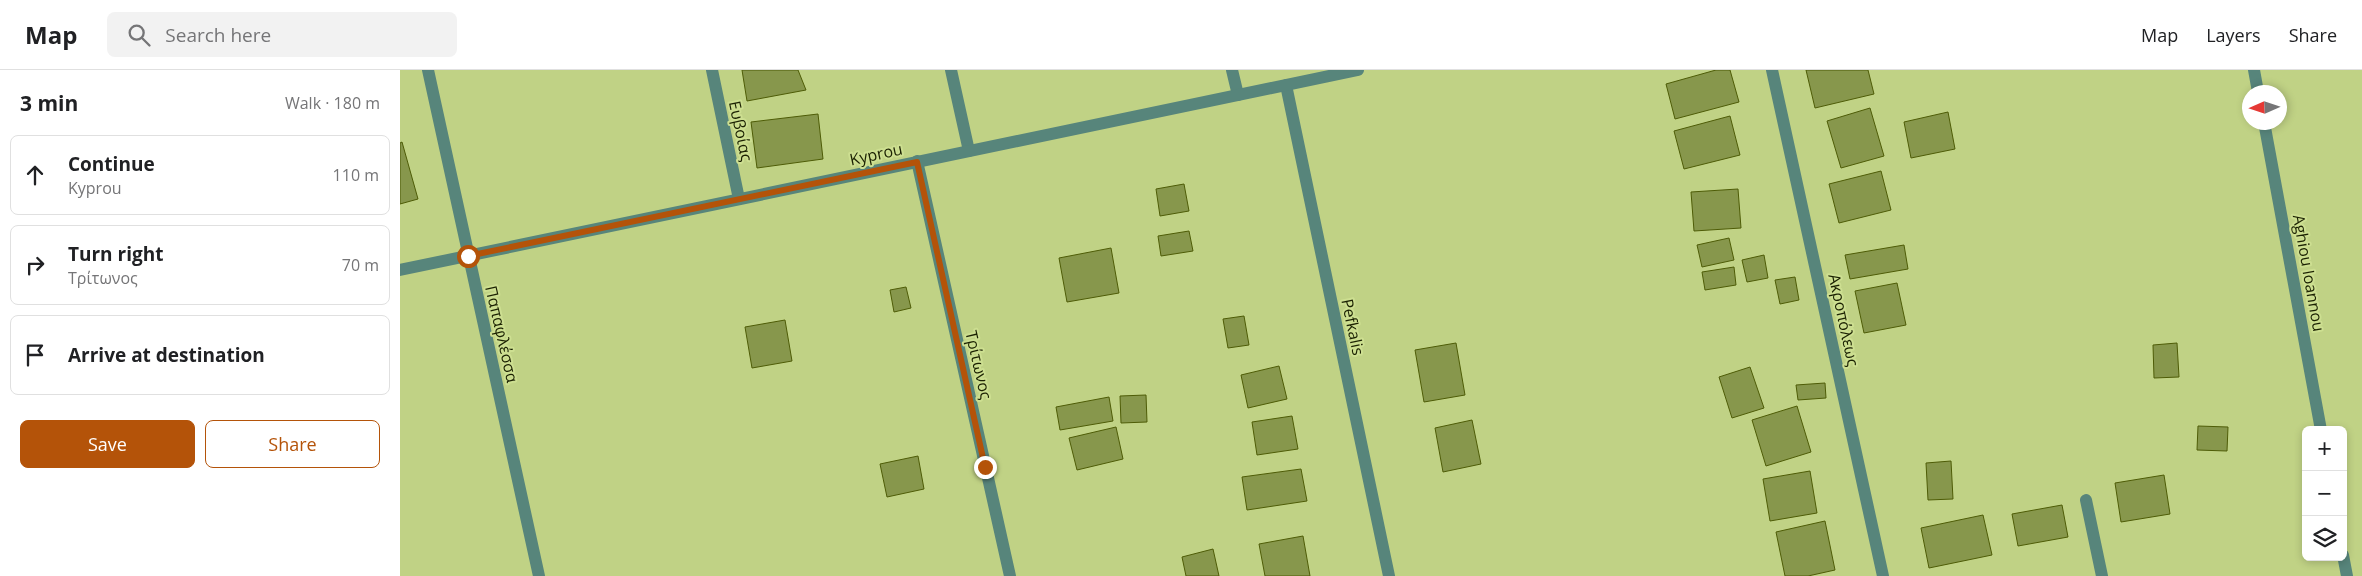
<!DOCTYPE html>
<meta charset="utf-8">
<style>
body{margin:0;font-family:"Open Sans",sans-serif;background:#f2f2f2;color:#202124}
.controls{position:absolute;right:15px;bottom:15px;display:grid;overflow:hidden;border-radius:8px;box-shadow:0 2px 8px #0003}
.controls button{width:45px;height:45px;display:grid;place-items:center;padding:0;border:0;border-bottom:1px solid #e0e0e0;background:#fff;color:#202124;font:25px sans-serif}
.compass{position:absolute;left:1842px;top:15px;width:45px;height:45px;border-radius:50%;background:#fff;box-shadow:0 2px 8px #0003;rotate:267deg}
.stop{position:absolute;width:15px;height:15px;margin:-11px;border:4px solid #b45309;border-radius:50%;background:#fff}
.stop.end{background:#b45309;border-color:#fff;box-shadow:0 1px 5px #0008}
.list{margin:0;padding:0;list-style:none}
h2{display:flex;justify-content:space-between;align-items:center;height:65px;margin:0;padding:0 20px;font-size:21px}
h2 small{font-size:16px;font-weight:400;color:#757577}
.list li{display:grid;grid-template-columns:32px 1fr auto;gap:15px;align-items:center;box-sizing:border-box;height:80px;margin:0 10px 10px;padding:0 10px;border:1px solid #e0e0e0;border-radius:8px}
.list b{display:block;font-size:19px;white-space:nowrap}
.list p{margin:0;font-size:16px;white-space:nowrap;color:#757577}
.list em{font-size:16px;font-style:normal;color:#757577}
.actions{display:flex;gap:10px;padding:15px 20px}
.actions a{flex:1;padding:11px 0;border:1px solid #b45309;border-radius:8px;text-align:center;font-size:18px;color:#b45309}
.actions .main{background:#b45309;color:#fff}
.icon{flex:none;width:28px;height:28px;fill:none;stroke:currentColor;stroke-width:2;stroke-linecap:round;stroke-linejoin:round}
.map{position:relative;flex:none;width:1962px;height:506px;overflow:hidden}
header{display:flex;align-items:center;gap:30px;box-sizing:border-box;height:70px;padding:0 25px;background:#fff;border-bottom:1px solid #e0e0e0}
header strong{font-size:24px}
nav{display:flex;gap:28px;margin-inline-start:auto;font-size:18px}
.search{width:350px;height:45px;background:#f2f2f2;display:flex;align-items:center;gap:12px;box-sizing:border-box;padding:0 18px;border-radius:8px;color:#757577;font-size:19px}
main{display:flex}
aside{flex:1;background:#fff}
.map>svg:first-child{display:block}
</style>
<header>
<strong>Map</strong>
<div class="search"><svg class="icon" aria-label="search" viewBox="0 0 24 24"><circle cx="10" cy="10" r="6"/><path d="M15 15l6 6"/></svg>Search here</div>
<nav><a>Map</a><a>Layers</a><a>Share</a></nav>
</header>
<main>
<aside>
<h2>3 min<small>Walk · 180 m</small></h2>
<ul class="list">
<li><svg class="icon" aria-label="ahead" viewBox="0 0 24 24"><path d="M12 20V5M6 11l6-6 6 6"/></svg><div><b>Continue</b><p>Kyprou</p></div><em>110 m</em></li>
<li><svg class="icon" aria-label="right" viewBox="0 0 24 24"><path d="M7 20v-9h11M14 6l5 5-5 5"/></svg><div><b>Turn right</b><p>Τρίτωνος</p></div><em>70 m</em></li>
<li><svg class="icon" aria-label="arrive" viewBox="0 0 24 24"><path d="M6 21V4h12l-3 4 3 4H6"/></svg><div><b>Arrive at destination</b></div></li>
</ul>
<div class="actions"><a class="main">Save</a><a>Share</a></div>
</aside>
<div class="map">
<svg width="1962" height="506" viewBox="0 0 1962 506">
<rect width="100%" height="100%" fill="#c0d285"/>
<g fill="#87974c" stroke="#4e5c07">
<path d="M342 0H398L406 20 347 31Z"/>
<path d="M1316 0H1330L1339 32 1275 49 1266 14Z"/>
<path d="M1406 0H1468L1474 24 1415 38Z"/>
<path d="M1470 38 1484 86 1441 98 1427 51Z"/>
<path d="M1548 42 1555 79 1511 88 1504 52Z"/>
<path d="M418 44 423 89 357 98 351 52Z"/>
<path d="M1330 46 1340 85 1284 99 1274 61Z"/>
<path d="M2 72 18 129 0 134V73Z"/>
<path d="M1481 101 1491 140 1439 153 1429 114Z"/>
<path d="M784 114 789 141 760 146 756 119Z"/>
<path d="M1338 119 1341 158 1294 161 1291 122Z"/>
<path d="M789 161 793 181 761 186 758 166Z"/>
<path d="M1329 168 1334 190 1302 197 1297 175Z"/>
<path d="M1504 175 1508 199 1450 209 1445 185Z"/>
<path d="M711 178 719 223 667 232 659 188Z"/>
<path d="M1364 185 1368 208 1347 212 1342 190Z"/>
<path d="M1334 197 1336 215 1305 220 1302 202Z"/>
<path d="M1395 207 1399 230 1380 234 1375 210Z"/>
<path d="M1497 213 1506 255 1464 263 1455 221Z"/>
<path d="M506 217 511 238 494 242 490 220Z"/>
<path d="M844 246 849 275 828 278 823 249Z"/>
<path d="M385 250 392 291 352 298 345 257Z"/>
<path d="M1056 273 1065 325 1024 332 1015 280Z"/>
<path d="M1777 273 1779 307 1754 308 1753 275Z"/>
<path d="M879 296 887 329 848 338 841 305Z"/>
<path d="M1350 297 1364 338 1332 348 1319 307Z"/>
<path d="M1425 313 1426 328 1398 330 1396 315Z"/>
<path d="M746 325 747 352 721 353 720 326Z"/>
<path d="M709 327 713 351 660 360 656 337Z"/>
<path d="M1397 336 1411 382 1366 396 1352 350Z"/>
<path d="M892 346 898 379 857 385 852 352Z"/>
<path d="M1072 350 1081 394 1043 402 1035 358Z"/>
<path d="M1798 356 1828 357 1827 381 1797 380Z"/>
<path d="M716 357 723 389 677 400 669 368Z"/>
<path d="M518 386 524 419 487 427 480 394Z"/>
<path d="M1551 391 1553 429 1528 430 1526 393Z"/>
<path d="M901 399 907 431 847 440 842 407Z"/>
<path d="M1410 401 1417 443 1370 451 1363 409Z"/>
<path d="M1764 405 1770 444 1721 452 1715 413Z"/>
<path d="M1662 435 1668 467 1618 476 1612 444Z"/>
<path d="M1583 445 1592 485 1529 498 1521 458Z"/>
<path d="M1425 451 1435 500 1408 506H1385L1376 462Z"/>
<path d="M903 466 910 506H865L859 474Z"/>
<path d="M813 479 819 506H786L782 487Z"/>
</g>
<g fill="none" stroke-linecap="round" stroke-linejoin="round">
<g stroke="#57857b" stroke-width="12">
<path d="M28 0 139 506"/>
<path d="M312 0 339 129"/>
<path d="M551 0 569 81"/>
<path d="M832 0 838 25"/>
<path d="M1372 0 1483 506"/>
<path d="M1854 0 1858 22"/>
<path d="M886 15 989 506"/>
<path d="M1864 52 1921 360"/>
<path d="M517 91 610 506"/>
<path d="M0 200 958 0"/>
<path d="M1686 430 1702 506"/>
<path d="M1943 485 1947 506"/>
</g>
</g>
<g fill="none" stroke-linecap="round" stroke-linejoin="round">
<path stroke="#b45309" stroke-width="6" d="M68 186 517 92 585 397"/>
</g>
<g text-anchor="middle" stroke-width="4" stroke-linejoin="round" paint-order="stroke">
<g font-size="16" fill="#1b2102" stroke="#cddf91">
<text transform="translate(341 61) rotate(78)" y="6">Ευβοίας</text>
<text transform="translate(476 84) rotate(-12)" y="6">Kyprou</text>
<text transform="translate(1909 203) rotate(80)" y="6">Aghiou Ioannou</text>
<text transform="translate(1444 250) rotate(78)" y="6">Ακροπόλεως</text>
<text transform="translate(953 257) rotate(78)" y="6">Pefkalis</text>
<text transform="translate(102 264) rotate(77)" y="6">Παπαφλέσσα</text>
<text transform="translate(579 295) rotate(77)" y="6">Τρίτωνος</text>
</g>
</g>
</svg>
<div class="controls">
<button>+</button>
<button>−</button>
<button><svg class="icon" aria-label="layers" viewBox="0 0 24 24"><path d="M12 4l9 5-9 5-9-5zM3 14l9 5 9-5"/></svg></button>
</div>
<svg class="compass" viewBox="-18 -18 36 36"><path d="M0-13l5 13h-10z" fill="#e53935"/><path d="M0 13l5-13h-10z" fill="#757577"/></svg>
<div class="stop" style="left:68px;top:186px"></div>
<div class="stop end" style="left:585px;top:397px"></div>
</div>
</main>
